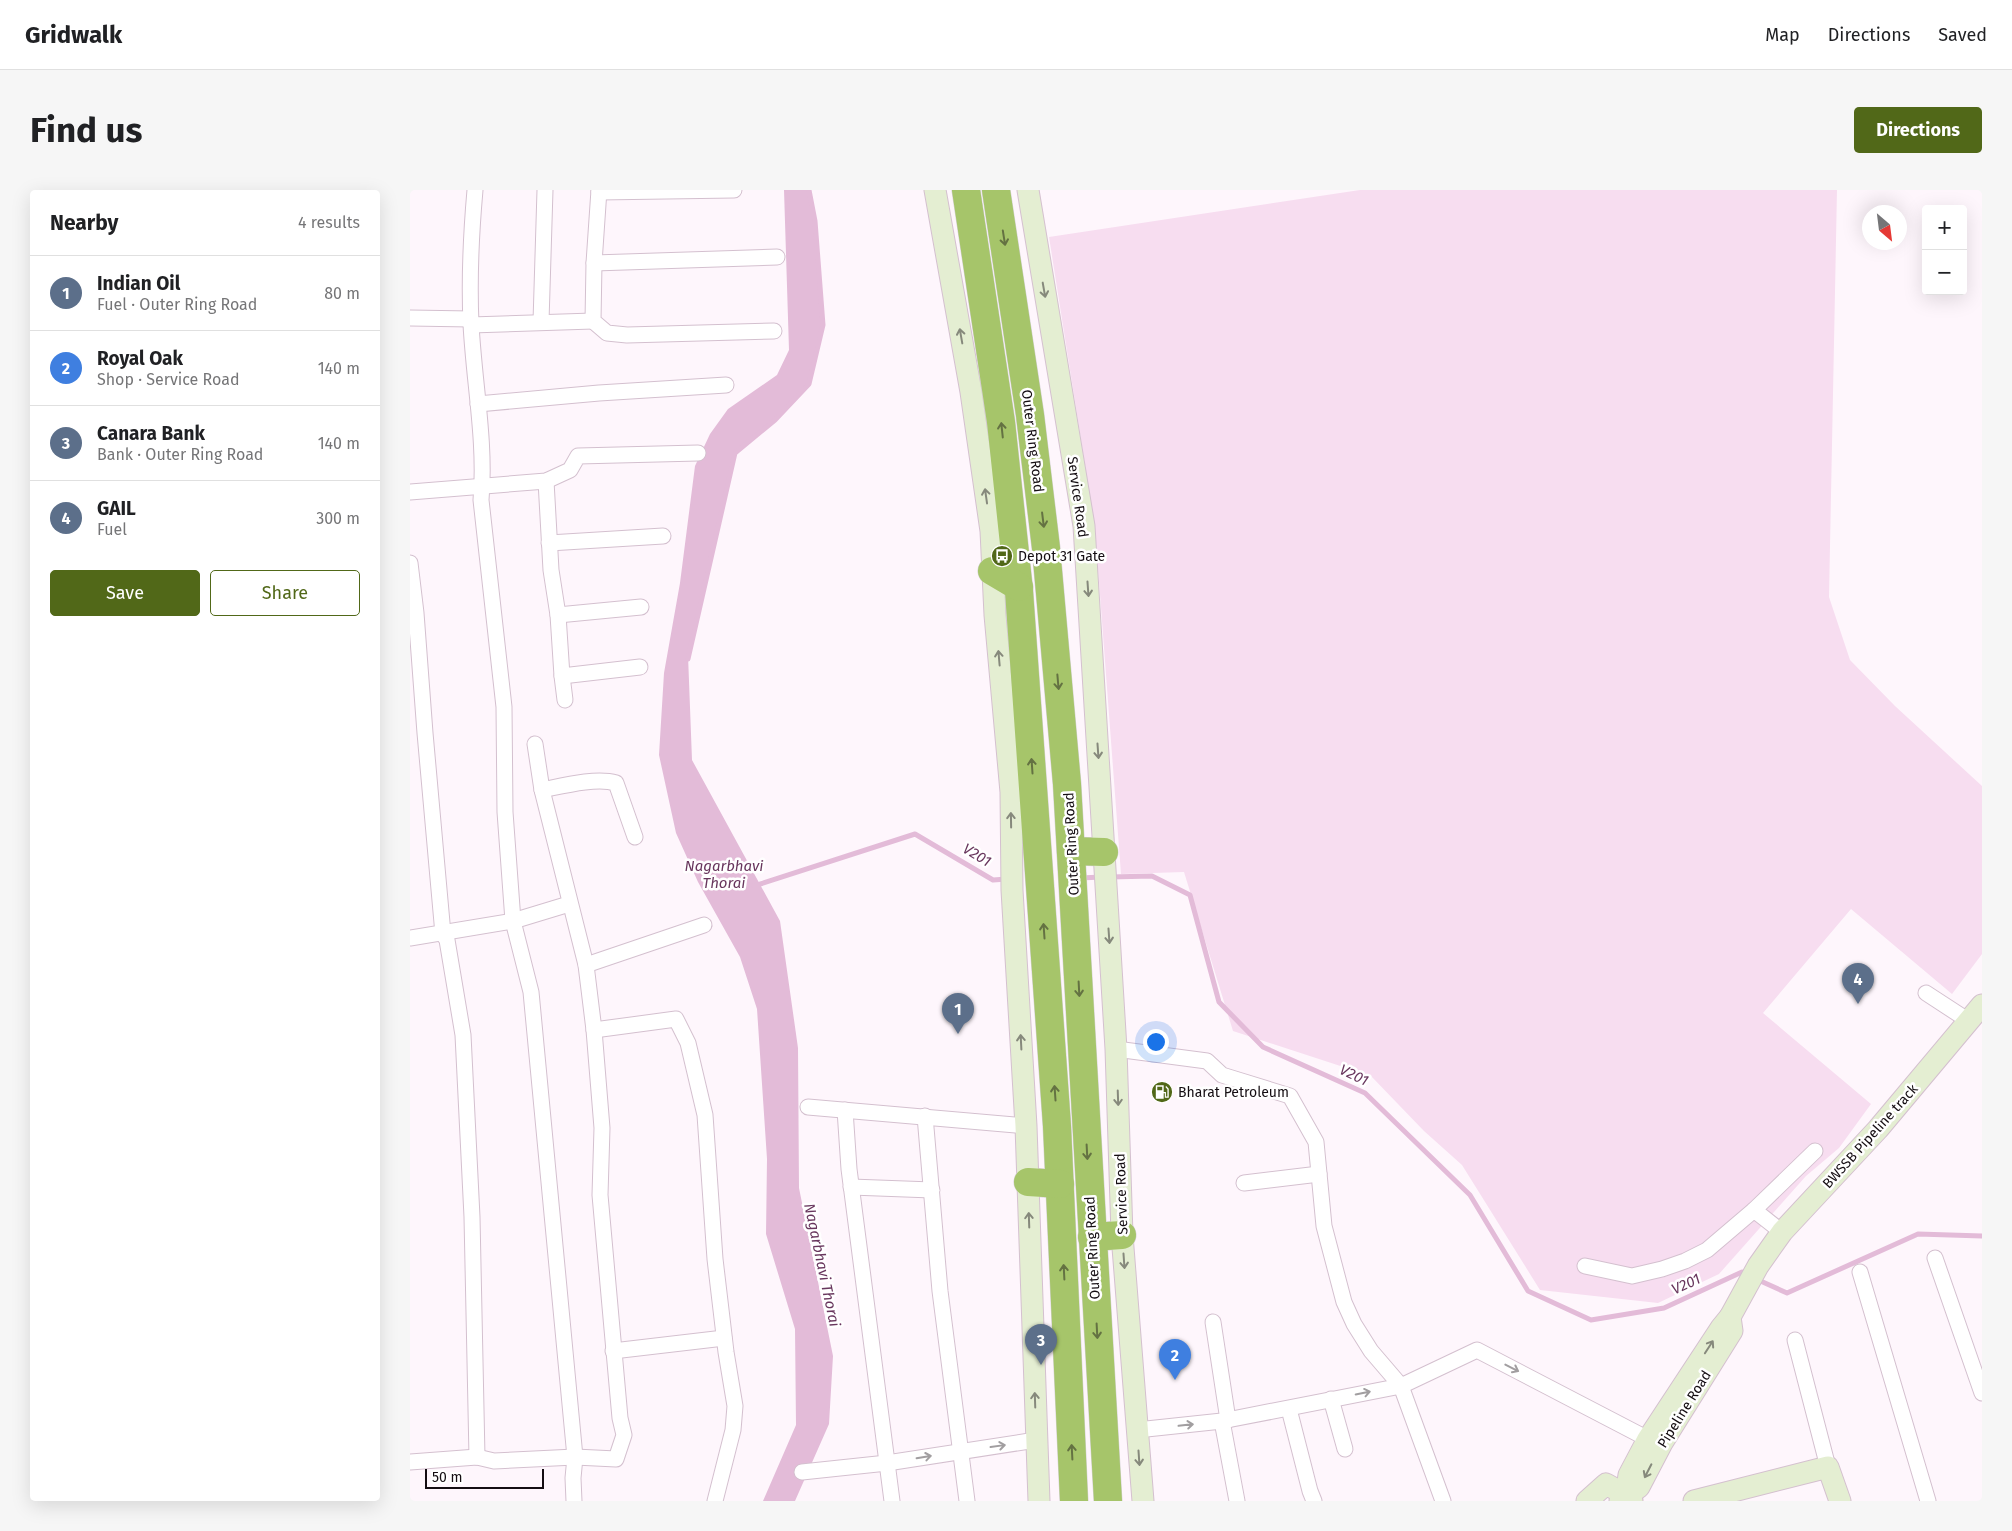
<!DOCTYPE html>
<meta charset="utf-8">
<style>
body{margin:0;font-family:"Fira Sans",sans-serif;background:#f6f6f6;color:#202124}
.controls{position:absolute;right:15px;top:15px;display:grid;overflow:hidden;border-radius:5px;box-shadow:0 5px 20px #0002}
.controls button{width:45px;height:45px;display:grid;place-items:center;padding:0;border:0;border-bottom:1px solid #e0e0e0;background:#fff;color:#202124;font:25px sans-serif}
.compass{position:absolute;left:1452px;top:15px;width:45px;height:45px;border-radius:50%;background:#fff;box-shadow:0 5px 20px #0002;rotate:152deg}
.scale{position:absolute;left:15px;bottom:12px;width:119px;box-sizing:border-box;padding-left:5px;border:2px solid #140d12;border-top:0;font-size:14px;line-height:18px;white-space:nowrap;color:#140d12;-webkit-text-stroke:4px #fff;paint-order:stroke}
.you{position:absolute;left:745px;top:851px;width:18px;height:18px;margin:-12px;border:4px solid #fff;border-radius:50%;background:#1a73e8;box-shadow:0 0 0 8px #1a73e833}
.badge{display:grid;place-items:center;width:32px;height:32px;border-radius:50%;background:#516818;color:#fff;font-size:16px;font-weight:700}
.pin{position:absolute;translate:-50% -41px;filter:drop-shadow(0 1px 2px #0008)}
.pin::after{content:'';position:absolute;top:26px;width:18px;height:15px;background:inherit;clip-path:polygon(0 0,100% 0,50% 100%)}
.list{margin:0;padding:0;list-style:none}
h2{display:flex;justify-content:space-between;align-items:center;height:65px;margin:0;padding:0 20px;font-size:21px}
h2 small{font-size:16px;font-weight:400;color:#757577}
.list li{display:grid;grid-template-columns:32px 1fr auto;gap:15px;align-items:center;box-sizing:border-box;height:75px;padding:0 20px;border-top:1px solid #e0e0e0}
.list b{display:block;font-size:19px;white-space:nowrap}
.list p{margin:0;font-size:16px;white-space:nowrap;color:#757577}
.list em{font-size:16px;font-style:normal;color:#757577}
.actions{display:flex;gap:10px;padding:15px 20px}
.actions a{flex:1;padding:11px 0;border:1px solid #516818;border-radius:5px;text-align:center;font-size:18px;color:#516818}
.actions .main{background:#516818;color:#fff}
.map{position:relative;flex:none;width:1572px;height:1311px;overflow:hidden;border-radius:5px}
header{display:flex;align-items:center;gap:30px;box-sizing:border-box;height:70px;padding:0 25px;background:#fff;border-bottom:1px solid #e0e0e0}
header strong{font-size:24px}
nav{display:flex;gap:28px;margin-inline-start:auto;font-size:18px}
.intro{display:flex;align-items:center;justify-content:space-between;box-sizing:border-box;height:120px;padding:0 30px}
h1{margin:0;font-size:35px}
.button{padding:12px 22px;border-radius:5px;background:#516818;color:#fff;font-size:18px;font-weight:700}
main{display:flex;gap:30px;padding:0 30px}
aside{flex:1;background:#fff;border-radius:5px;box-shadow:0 5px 20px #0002}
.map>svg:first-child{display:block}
</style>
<header>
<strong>Gridwalk</strong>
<nav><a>Map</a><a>Directions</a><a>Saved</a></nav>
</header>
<div class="intro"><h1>Find us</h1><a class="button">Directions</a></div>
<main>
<aside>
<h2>Nearby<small>4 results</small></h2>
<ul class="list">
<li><span class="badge" style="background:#5c6f8a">1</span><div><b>Indian Oil</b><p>Fuel · Outer Ring Road</p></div><em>80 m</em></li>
<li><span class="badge" style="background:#3f7fe0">2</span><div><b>Royal Oak</b><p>Shop · Service Road</p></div><em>140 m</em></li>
<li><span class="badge" style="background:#5c6f8a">3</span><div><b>Canara Bank</b><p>Bank · Outer Ring Road</p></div><em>140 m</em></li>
<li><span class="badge" style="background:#5c6f8a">4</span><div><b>GAIL</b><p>Fuel</p></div><em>300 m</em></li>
</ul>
<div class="actions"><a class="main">Save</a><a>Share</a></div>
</aside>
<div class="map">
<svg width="1572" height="1311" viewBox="0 0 1572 1311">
<rect width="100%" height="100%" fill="#fef6fc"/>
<path fill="#f7ddf0" d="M950 0H1427L1419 407 1440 470 1485 516 1572 596V764L1542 804 1441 719 1353 823 1461 914 1429 958 1396 986 1309 1084 1248 1113 1130 1100 1052 975 1014 941 961 886 823 841 774 682 711 684 685 338 639 47Z"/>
<path fill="#e3bbd8" d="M374 0H399L405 31 413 135 399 194 363 231 325 263 278 465 282 570 370 731 388 858 389 998 423 1166 419 1234 385 1311H353L386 1235 385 1139 356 1044 357 969 347 819 330 767 288 692 266 643 249 565 254 483 270 393 285 276 300 244 318 219 367 185 379 160Z"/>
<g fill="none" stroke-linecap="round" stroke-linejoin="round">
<g stroke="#e3bbd8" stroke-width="5">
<path d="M278 469 325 263 365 230 399 194 413 135 405 31 399 0"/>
<path d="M700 687 742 686 780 705 809 812 853 857 955 903 1060 1005 1118 1101 1181 1130 1254 1118 1332 1082 1338 1085"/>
<path d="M670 688 692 687"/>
<path d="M344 696 505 644 583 690 597 689"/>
<path d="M1346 1089 1377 1103 1508 1044 1572 1046"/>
</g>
<g stroke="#d4c0cf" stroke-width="17">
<g id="street">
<path d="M65 0C61 45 59 89 61 134 64 193 76 252 71 310L94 517 95 622 103 731 121 802 165 1267 163 1288 164 1311"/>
<path d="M189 0 184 73 183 131 197 143 217 145 364 141"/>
<path d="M189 2 324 0"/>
<path d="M184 73 367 67"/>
<path d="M0 128 61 129"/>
<path d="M131 132 135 0"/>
<path d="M61 135 183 131"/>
<path d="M68 214 189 203 316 195"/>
<path d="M136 291 141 380 148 425 231 417"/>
<path d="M0 302 136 291 160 280 168 266 288 263"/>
<path d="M139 353 253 346"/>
<path d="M0 373 6 423 15 543 33 744 37 750 53 845 62 1027 67 1267"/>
<path d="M148 425 152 486 230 477"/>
<path d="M152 486 155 510"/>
<path d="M125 554 132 600C152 596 186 587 206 593L225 647"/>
<path d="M0 748 103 731 159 714"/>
<path d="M176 775 294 735"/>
<path d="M1516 803 1559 831"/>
<path d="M184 840 266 829 278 853 295 925 305 1069 316 1162 325 1216 323 1240 305 1311"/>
<path d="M706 859 797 871 812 885 880 906 906 952 914 1036 934 1112 944 1134 961 1161 991 1196 1033 1311"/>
<path d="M398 917 616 936"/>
<path d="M435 920 439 979 482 1311"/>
<path d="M515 926 530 1101 557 1311"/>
<path d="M834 993 909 984"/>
<path d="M441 997 522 1000"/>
<path d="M1344 1020 1405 961"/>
<path d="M1525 1068 1572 1203"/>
<path d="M1175 1076 1222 1086 1252 1079 1275 1071 1297 1060 1344 1020 1372 1042"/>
<path d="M1450 1082 1518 1311"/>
<path d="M803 1132 818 1230"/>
<path d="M1385 1150 1418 1277"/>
<path d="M203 1161 314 1148"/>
<path d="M921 1209 935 1259"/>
<path d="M879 1219 900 1301 904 1311"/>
<path d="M812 1231 827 1311"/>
<path d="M727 1240 812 1231 991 1196 1067 1160 1238 1249"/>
<path d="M0 1272 67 1267 84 1271 165 1267 206 1269 214 1245 210 1228 190 1005 192 938 184 840 176 775 132 600"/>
<path d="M392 1282 477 1273 626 1250"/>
</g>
</g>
<g stroke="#d4c0cf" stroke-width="23">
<g id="secondary">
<path d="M525 0 561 202 581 341 585 425 601 602 602 700 616 936 629 1311"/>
<path d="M618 0 674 336 706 859 712 1045 733 1311"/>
<path d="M1320 1127 1348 1076 1372 1042 1468 939 1572 815"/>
<path d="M1177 1311 1196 1294 1216 1305 1222 1311"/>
<path d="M1210 1311 1229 1297 1252 1253 1322 1141 1320 1127 1311 1138 1238 1249 1219 1285 1216 1305"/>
<path d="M1284 1311 1418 1277 1430 1311"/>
</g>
</g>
<g stroke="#d5d3d4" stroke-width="29">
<g id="highway">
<path d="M556 0 591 232 609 401 647 936 664 1311"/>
<path d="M586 0 620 225 636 358 657 594 698 1311"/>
<path d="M582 381 609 397"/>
<path d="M661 661 694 662"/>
<path d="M618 992 650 994"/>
<path d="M682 1047 712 1045"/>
</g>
</g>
<use href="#street" stroke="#fff" stroke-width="15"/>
<use href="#secondary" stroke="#e4eed2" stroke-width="21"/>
<use href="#highway" stroke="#a6c56a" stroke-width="28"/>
</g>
<defs><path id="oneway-shaft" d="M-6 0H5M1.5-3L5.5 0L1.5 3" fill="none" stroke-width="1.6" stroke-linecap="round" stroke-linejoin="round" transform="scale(1.25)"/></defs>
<g stroke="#647242">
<use href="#oneway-shaft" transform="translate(594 48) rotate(81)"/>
<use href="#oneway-shaft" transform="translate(592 240) rotate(-96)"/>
<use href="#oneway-shaft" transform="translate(633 330) rotate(83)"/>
<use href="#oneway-shaft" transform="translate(648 492) rotate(85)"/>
<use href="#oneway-shaft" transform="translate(622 576) rotate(-94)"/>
<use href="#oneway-shaft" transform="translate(634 741) rotate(-94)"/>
<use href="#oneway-shaft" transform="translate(669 799) rotate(87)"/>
<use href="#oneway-shaft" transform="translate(645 903) rotate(-94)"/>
<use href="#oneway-shaft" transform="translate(677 962) rotate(87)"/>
<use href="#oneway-shaft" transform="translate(654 1082) rotate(-93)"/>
<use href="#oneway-shaft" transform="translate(687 1141) rotate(87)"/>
<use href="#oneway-shaft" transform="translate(662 1262) rotate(-93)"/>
</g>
<g stroke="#86897c">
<use href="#oneway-shaft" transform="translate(634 100) rotate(80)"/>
<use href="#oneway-shaft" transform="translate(551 146) rotate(-100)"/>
<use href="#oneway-shaft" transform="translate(576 306) rotate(-98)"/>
<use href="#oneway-shaft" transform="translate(678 399) rotate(86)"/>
<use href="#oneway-shaft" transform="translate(589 468) rotate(-95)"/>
<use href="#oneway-shaft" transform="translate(688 561) rotate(86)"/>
<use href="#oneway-shaft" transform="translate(601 630) rotate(-91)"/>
<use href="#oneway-shaft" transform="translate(699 746) rotate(86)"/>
<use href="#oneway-shaft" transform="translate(611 852) rotate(-93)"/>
<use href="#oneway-shaft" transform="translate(708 908) rotate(88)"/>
<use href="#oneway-shaft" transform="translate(619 1030) rotate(-92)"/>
<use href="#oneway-shaft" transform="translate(714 1071) rotate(86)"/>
<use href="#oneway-shaft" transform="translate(1299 1157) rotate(-57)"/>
<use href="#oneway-shaft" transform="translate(625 1210) rotate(-92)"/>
<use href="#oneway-shaft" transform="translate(729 1268) rotate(86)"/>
<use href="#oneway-shaft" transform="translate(1238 1281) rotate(117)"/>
</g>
<g stroke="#a19ea0">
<use href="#oneway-shaft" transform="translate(1102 1178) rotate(27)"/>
<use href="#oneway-shaft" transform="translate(953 1203) rotate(-11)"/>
<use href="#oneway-shaft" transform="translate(776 1235) rotate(-6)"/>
<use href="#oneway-shaft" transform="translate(588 1256) rotate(-8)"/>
<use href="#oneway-shaft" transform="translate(514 1267) rotate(-9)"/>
</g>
<defs>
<g id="bus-disc" transform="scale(1.125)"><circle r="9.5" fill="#516818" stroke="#fff"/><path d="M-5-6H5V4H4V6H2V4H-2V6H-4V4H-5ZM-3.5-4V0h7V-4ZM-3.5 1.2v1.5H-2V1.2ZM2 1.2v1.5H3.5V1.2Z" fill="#fff"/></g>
<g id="fuel-disc" transform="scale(1.125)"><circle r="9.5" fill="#516818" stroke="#fff"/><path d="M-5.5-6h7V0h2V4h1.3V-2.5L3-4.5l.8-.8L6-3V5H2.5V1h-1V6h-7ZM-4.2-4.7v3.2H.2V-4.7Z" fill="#fff"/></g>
</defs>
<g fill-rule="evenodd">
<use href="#bus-disc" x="592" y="366"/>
<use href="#fuel-disc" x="752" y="902"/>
</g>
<g text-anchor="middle" stroke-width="5" stroke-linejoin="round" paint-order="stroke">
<g font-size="14" fill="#140d12" stroke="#fff">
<text transform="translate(623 251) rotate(83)" y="5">Outer Ring Road</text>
<text transform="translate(668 307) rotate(82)" y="5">Service Road</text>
<text transform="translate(661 654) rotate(-93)" y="5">Outer Ring Road</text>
<text transform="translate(1460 946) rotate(-48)" y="5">BWSSB Pipeline track</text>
<text transform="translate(711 1004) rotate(-92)" y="5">Service Road</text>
<text transform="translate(682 1058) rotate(-93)" y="5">Outer Ring Road</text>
<text transform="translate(1274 1219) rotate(-58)" y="5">Pipeline Road</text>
</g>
<g font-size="14" fill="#140d12" stroke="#fff" text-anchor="start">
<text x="608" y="371">Depot 31 Gate</text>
<text x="768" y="907">Bharat Petroleum</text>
</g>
<g font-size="15" font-style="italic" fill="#68365d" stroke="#fff">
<text transform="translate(567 665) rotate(31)" y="5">V201</text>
<text x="314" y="681">Nagarbhavi<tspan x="314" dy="17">Thorai</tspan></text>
<text transform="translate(944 885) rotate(26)" y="5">V201</text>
<text transform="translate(412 1075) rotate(78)" y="5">Nagarbhavi Thorai</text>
<text transform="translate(1276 1094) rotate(-25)" y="5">V201</text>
</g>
</g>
</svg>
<div class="controls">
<button>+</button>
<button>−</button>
</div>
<svg class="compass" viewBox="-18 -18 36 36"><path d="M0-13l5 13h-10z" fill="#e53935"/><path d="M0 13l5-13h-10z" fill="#757577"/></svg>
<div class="scale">50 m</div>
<div class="you"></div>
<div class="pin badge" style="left:548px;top:844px;background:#5c6f8a">1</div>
<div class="pin badge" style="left:765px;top:1190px;background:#3f7fe0">2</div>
<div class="pin badge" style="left:631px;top:1175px;background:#5c6f8a">3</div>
<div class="pin badge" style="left:1448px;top:814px;background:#5c6f8a">4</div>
</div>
</main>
